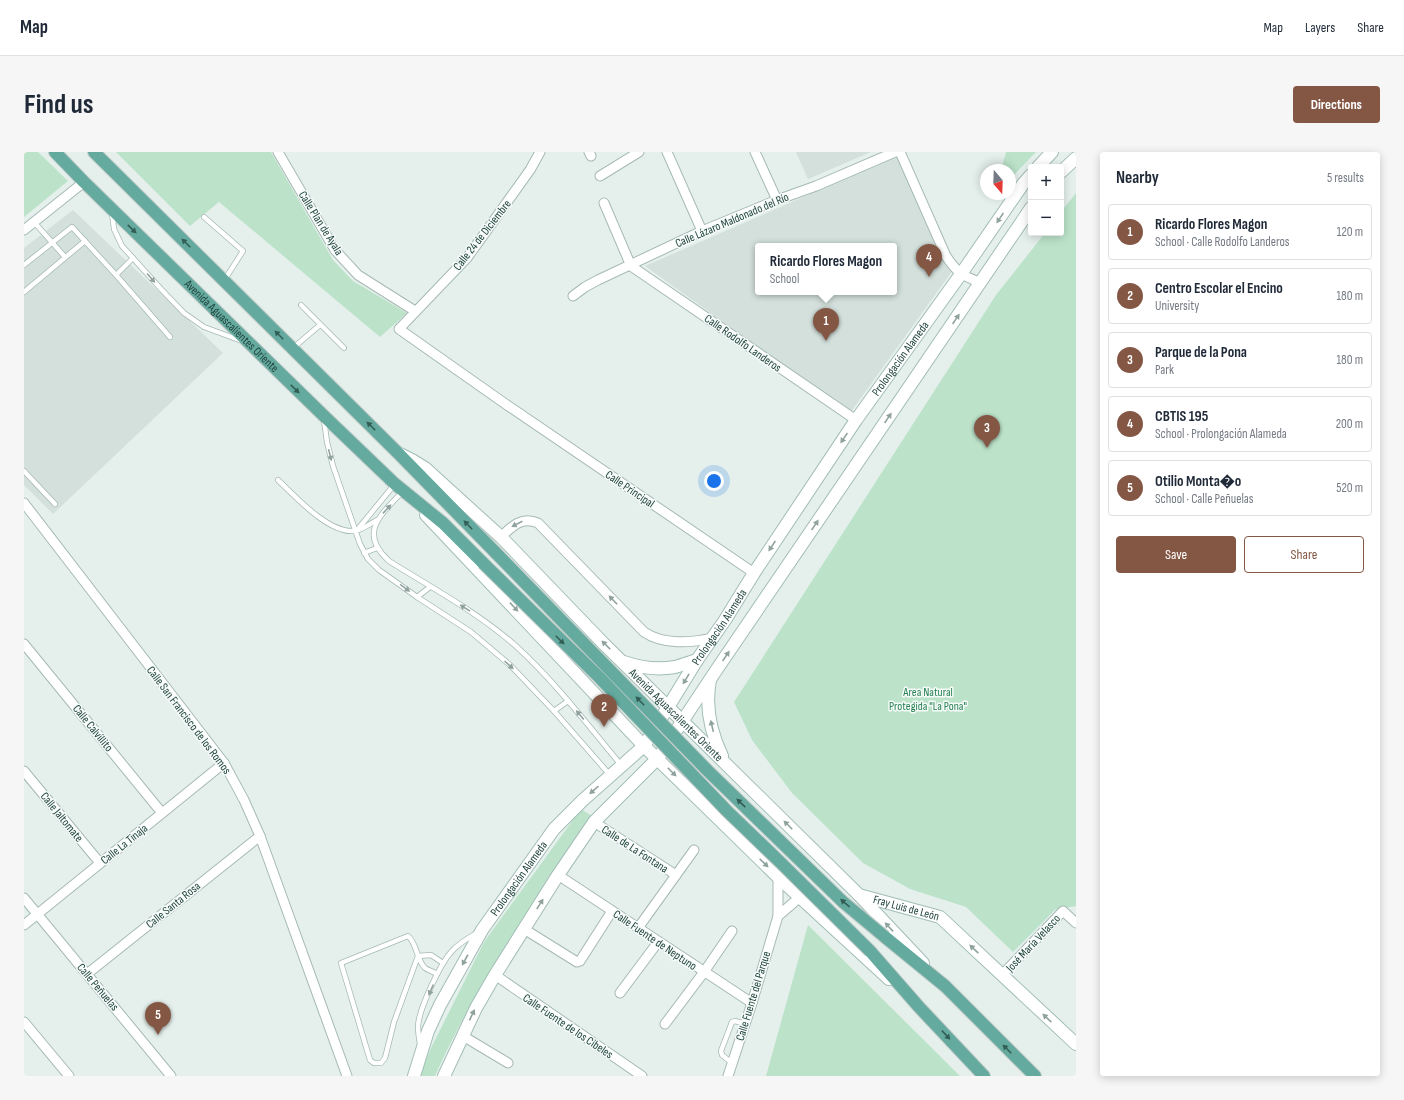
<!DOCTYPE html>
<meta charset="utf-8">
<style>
body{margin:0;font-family:"Sofia Sans Condensed",sans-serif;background:#f6f6f7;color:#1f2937}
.controls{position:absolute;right:12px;top:12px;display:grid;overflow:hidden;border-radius:4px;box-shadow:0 2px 10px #0003}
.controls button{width:36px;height:36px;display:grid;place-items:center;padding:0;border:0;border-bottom:1px solid #e0e1e3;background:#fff;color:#1f2937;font:20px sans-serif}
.compass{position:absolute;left:956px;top:12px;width:36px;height:36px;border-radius:50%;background:#fff;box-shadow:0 2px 10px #0003;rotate:161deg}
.you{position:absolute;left:690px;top:329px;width:14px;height:14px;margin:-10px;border:3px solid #fff;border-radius:50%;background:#1a73e8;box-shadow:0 0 0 6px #1a73e833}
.badge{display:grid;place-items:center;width:26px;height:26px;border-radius:50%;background:#845744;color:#fff;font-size:13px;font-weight:700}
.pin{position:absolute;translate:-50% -33px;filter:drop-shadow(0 1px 2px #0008)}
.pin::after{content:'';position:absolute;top:21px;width:14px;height:12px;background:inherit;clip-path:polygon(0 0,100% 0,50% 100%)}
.popup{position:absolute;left:731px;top:91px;width:142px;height:52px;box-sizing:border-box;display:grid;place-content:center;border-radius:4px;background:#fff;filter:drop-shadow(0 1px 3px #0005);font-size:13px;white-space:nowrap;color:#747a83}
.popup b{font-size:15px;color:#1f2937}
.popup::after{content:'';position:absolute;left:50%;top:100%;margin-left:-8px;border:8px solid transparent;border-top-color:#fff}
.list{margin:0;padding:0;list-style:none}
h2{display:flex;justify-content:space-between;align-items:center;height:52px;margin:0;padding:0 16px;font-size:17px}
h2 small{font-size:13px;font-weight:400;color:#747a83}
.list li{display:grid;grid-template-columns:26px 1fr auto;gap:12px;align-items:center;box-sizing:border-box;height:56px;margin:0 8px 8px;padding:0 8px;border:1px solid #e0e1e3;border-radius:4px}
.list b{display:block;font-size:15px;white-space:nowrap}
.list p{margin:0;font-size:13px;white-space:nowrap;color:#747a83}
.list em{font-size:13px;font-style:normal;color:#747a83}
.actions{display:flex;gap:8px;padding:12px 16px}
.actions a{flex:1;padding:9px 0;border:1px solid #845744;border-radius:4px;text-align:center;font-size:14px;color:#845744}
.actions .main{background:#845744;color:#fff}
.map{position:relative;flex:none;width:1052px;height:924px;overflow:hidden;border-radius:4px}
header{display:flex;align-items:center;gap:24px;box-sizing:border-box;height:56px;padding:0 20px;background:#fff;border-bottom:1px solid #e0e1e3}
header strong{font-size:19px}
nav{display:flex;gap:22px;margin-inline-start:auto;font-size:14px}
.intro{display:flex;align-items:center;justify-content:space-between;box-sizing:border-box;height:96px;padding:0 24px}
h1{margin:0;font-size:28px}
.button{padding:10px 18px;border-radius:4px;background:#845744;color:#fff;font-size:14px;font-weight:700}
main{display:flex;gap:24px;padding:0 24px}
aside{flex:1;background:#fff;border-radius:4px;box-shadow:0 2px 10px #0003}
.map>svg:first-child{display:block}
</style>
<header>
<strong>Map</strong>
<nav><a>Map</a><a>Layers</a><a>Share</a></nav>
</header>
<div class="intro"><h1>Find us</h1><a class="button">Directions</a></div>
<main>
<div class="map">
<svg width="1052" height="924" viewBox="0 0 1052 924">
<rect width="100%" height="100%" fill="#e5f0ec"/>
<g fill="#d3e0db" fill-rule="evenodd">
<path d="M772 0H847L784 27Z"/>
<path d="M878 2 929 118 826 261 621 114ZM734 94H870V140H734Z"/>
<path d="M49 58 199 201 29 362 0 333V96Z"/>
</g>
<g fill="#bce3ca">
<path d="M0 0H14L44 29 0 65Z"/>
<path d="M92 0H247L309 108 329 129 383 161 356 185 195 50 166 74Z"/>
<path d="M982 0H1012L986 27V18H977Z"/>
<path d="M1052 41V754L1031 758 989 800 942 755 886 737 839 711 768 641 728 588 710 550 972 143 1021 81H1037V60Z"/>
<path d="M557 657 571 666C548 698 523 729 502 762 468 814 436 868 411 924H396L406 898 460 790Z"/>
<path d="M784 773 936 924H742Z"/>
</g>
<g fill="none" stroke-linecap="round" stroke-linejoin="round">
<g stroke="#a6b9b4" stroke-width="6">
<g id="lane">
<path d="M88 61 90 77 98 94 137 137 160 161 180 175 218 189"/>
<path d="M180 65 219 99 201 127"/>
<path d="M10 70 41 105"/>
<path d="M0 113 48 75 92 123 146 185"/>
<path d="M92 123 109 106"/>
<path d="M0 140 61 89"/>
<path d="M277 153 320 196"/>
<path d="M269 196 296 173"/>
<path d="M300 268 303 290 309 314 336 392 344 407 355 418 393 445 447 480 486 513 530 559 586 623"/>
<path d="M0 319 31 352"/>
<path d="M254 328C272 345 304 381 330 379 337 379 347 371 353 368"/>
<path d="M379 339C358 362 333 380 365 409 408 436 455 461 493 495 532 531 564 573 597 613"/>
<path d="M334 377 370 333"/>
<path d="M340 401 353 396"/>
<path d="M393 445 406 435"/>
<path d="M530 559 544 549"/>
<path d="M394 804 370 870 361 906 357 911H350L346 908 317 811 384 784C393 791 392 807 401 816 404 818 410 820 413 822"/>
<path d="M394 804 407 803 419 811"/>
<path d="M396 892C395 886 394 880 394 874 395 857 416 812 428 799 435 791 444 786 453 781"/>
<path d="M708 911 698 903 697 899 708 870 711 869 722 872"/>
</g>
</g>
<g stroke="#a6b9b4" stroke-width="11">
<g id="street">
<path d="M254 0 311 98 334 123 391 159"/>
<path d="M516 0 506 18 443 106 375 177 483 253 730 421"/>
<path d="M565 0 567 4"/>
<path d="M643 0 678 79"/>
<path d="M731 0 753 48"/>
<path d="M876 0 922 104C934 122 938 123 957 131"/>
<path d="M576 24 615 0"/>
<path d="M580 51 607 114 832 268"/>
<path d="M0 78 60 30"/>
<path d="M549 144 561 135 574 128 678 79 753 48 792 34 871 0"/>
<path d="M0 351 200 611 220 648 236 684 323 924"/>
<path d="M477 385C488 374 498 364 514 371L620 480C639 493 667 491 688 486"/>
<path d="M0 492 138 661"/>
<path d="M0 619 76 711"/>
<path d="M570 670 652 723"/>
<path d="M534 723 728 851"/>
<path d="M0 746 147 924"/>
<path d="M754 764 776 745"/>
<path d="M0 773 200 611"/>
<path d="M614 776 670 698"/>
<path d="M500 777 553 810 556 809 588 759"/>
<path d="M63 822 236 684"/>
<path d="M471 823 618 924"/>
<path d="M978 823 1039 759 1052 771"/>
<path d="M596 841 634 790"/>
<path d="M0 870 45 924"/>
<path d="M641 872 680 820 708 779"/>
<path d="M439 884 484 911"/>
<path d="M704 924 728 851 754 764V725"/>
</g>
</g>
<g stroke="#a2bdb6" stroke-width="14">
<g id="secondary">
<path d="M1014 15 1028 0"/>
<path d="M1037 20 1052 6"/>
<path id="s1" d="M376 302 388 308 401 316 477 385 580 492 835 743 899 811"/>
<path d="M402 363 620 594 754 725 865 827"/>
<path d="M600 510C617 516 634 518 651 515 659 513 666 510 673 508"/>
<path d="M686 528C681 554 687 581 698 604"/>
<path id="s2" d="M835 743 916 765 1052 892"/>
<path id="s3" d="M390 924 404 879 416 853 458 778 530 677 559 648 620 594 673 508 701 468 730 421 832 268 937 122 999 32 1007 23"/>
<path d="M420 924 452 856 471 823 534 723 570 670 634 606 693 517 1007 56"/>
</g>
</g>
<g stroke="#c1cbc9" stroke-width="14">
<g id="primary">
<path id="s4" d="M31 0 60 30 300 264 371 332 419 371 459 411"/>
<path d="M70 0 375 302 471 400"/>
<path d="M861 785 921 834 1011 924"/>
<path d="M846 799 895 855 960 924"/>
</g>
</g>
<use href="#lane" stroke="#fff" stroke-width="4.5"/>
<use href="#street" stroke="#fff" stroke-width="9"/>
<use href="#secondary" stroke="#fff" stroke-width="12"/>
<use href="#primary" stroke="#65aa9f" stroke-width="12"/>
<g stroke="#c1cbc9" stroke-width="14" stroke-linecap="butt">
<g id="primary-bridge">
<path d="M471 400 683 618 819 750 861 785"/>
<path d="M459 411 575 525 703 659 757 711 846 799"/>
</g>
</g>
<use href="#primary-bridge" stroke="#65aa9f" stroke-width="12"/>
</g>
<defs><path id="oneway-solid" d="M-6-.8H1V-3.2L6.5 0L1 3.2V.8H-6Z"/></defs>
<g fill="#90a29e">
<use href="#oneway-solid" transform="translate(976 66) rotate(124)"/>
<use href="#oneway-solid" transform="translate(127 126) rotate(49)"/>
<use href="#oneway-solid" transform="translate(932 167) rotate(-56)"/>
<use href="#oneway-solid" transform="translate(864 266) rotate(-56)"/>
<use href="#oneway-solid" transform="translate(820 286) rotate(124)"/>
<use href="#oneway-solid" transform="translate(306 303) rotate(76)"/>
<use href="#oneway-solid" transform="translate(363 357) rotate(-47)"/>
<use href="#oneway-solid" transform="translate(493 372) rotate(153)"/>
<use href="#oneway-solid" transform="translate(791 373) rotate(-56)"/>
<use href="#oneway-solid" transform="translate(748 394) rotate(124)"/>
<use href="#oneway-solid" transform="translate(381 436) rotate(36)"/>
<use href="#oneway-solid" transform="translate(589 448) rotate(-134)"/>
<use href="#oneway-solid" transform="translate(490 455) rotate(47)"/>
<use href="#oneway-solid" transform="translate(441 456) rotate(-148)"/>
<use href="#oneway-solid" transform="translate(582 493) rotate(-135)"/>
<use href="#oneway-solid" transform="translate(702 504) rotate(-56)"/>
<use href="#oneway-solid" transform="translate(485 513) rotate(42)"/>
<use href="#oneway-solid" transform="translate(662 527) rotate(121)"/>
<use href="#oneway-solid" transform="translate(556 563) rotate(-130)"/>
<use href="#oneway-solid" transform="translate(688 574) rotate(-103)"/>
<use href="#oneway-solid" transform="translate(648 620) rotate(45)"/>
<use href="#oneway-solid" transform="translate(570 638) rotate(138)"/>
<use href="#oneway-solid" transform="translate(764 673) rotate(-135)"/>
<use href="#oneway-solid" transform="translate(740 711) rotate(44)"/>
<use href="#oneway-solid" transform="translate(516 752) rotate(-58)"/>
<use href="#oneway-solid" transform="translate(865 775) rotate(-133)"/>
<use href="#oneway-solid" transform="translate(950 797) rotate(-137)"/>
<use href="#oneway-solid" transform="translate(441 808) rotate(119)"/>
<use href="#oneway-solid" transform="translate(407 838) rotate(113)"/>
<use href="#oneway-solid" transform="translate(448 863) rotate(-65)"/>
<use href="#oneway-solid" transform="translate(1023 866) rotate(-137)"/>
</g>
<g fill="#325e56">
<use href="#oneway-solid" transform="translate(108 77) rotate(44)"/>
<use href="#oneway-solid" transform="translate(162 91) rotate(-135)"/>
<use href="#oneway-solid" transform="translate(255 183) rotate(-135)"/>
<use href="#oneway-solid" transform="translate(271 237) rotate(44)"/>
<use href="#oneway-solid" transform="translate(347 274) rotate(-135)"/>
<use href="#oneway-solid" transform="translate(444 373) rotate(-134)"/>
<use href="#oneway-solid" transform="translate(536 488) rotate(45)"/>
<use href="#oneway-solid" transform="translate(616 549) rotate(-134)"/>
<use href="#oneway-solid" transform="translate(717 651) rotate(-136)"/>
<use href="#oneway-solid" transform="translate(821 751) rotate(-139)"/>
<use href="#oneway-solid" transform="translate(922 883) rotate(47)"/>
<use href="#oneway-solid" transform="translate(983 897) rotate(-135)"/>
</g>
<g text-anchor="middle" stroke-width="3" stroke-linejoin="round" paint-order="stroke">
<g font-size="12" fill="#21443e" stroke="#f6fbf9">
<text transform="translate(708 68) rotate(-23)" y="4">Calle Lázaro Maldonado del Río</text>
<text transform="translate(297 71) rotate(58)" y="4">Calle Plan de Ayala</text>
<text transform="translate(458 83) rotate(-52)" y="4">Calle 24 de Diciembre</text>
<text dy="4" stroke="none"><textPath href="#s4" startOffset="248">Avenida Aguascalientes Oriente</textPath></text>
<text transform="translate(719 191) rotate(35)" y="4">Calle Rodolfo Landeros</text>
<text dy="4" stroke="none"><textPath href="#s3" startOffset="873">Prolongación Alameda</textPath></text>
<text transform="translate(606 337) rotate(34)" y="4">Calle Principal</text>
<text dy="4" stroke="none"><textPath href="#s3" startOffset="549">Prolongación Alameda</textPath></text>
<text dy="4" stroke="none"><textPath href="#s1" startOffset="381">Avenida Aguascalientes Oriente</textPath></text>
<text transform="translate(165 568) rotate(53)" y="4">Calle San Francisco de los Romos</text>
<text transform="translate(69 576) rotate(51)" y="4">Calle Calvillito</text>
<text transform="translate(38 665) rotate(51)" y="4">Calle Jaltomate</text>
<text transform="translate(100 692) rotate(-39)" y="4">Calle La Tinaja</text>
<text transform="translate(611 697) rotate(33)" y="4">Calle de La Fontana</text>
<text dy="4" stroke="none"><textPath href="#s3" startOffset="225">Prolongación Alameda</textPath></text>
<text transform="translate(149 753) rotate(-39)" y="4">Calle Santa Rosa</text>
<text dy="4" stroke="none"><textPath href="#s2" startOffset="49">Fray Luis de León</textPath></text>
<text transform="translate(631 788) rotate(34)" y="4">Calle Fuente de Neptuno</text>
<text transform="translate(1009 791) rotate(-47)" y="4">José María Velasco</text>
<text transform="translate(74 835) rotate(50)" y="4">Calle Peñuelas</text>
<text transform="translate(729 844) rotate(-73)" y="4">Calle Fuente del Parque</text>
<text transform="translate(544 874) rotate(34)" y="4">Calle Fuente de los Cibeles</text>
</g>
<g font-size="12" fill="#268052" stroke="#f6fbf9">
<text x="904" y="544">Area Natural<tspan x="904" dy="14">Protegida "La Pona"</tspan></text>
</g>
</g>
</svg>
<div class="controls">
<button>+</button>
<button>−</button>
</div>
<svg class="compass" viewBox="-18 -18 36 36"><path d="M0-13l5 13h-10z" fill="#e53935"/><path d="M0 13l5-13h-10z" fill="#747a83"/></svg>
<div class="you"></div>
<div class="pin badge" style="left:802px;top:189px">1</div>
<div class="popup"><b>Ricardo Flores Magon</b>School</div>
<div class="pin badge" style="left:580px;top:575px">2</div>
<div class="pin badge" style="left:963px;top:296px">3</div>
<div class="pin badge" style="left:905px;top:125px">4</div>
<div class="pin badge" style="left:134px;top:883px">5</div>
</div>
<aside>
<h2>Nearby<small>5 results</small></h2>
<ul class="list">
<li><span class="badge">1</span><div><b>Ricardo Flores Magon</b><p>School · Calle Rodolfo Landeros</p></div><em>120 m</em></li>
<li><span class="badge">2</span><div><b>Centro Escolar el Encino</b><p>University</p></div><em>180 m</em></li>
<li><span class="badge">3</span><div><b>Parque de la Pona</b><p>Park</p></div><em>180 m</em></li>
<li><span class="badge">4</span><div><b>CBTIS 195</b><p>School · Prolongación Alameda</p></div><em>200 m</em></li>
<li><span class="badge">5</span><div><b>Otilio Monta�o</b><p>School · Calle Peñuelas</p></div><em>520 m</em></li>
</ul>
<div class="actions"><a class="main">Save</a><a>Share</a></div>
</aside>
</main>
